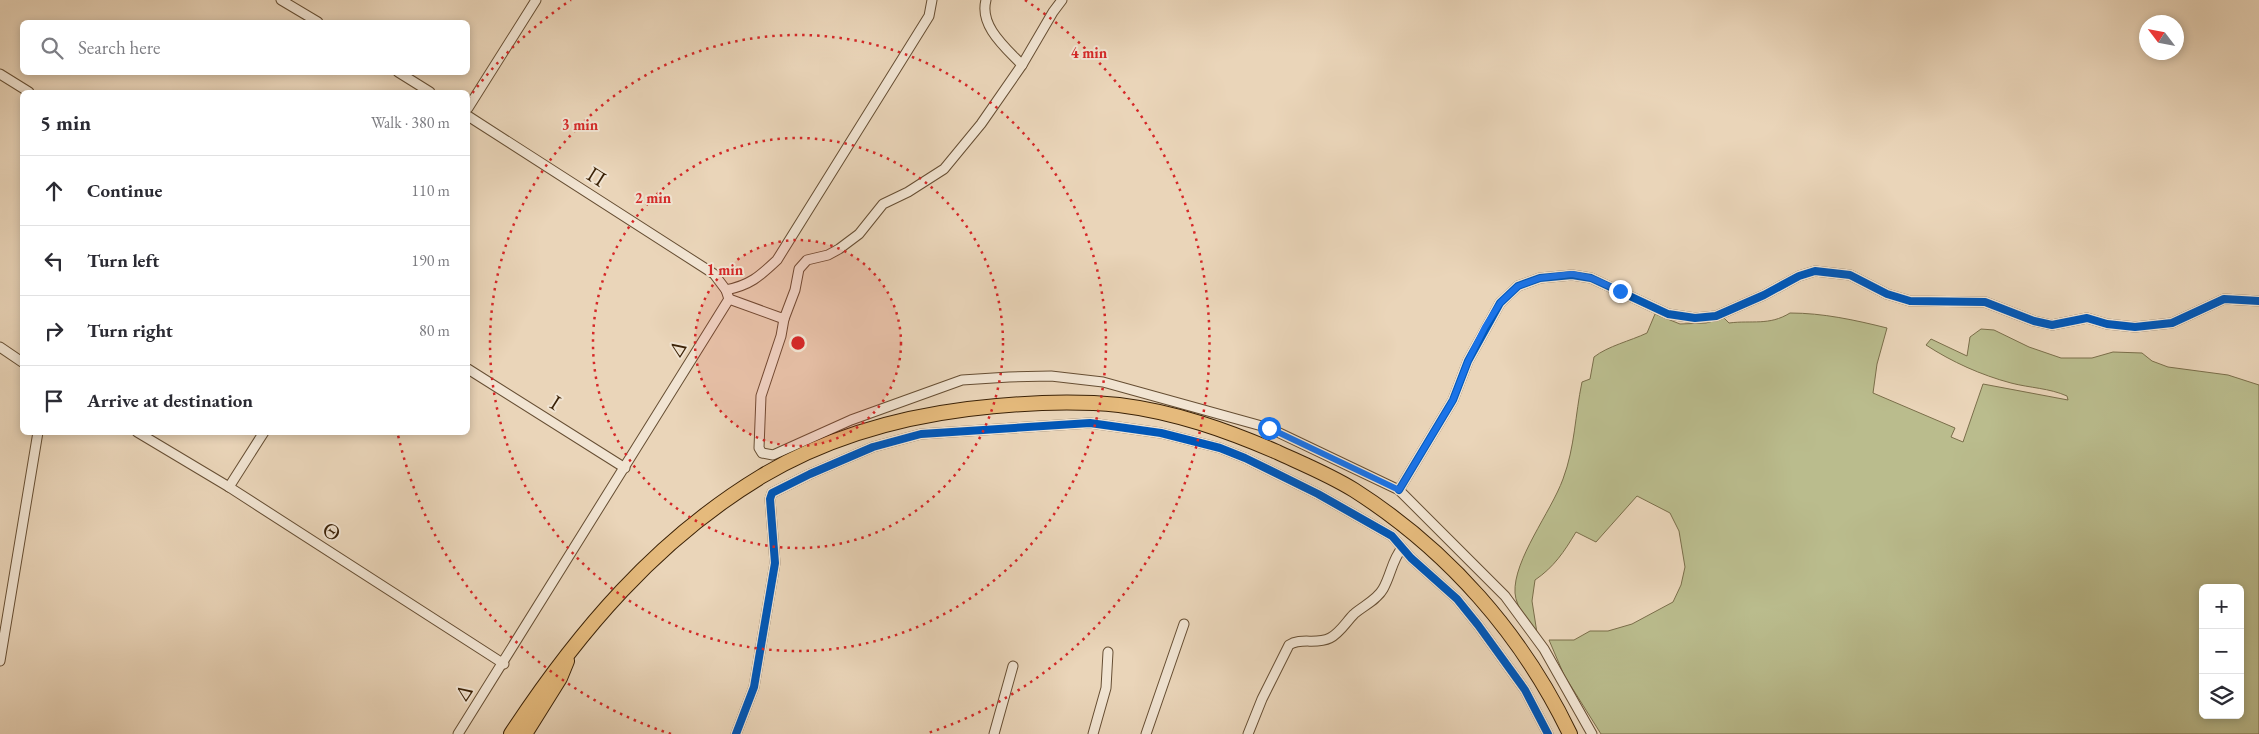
<!DOCTYPE html>
<meta charset="utf-8">
<style>
body{margin:0;font-family:"EB Garamond",serif;background:#f2f2f3;color:#2b2b33}
.controls{position:absolute;right:15px;bottom:15px;display:grid;overflow:hidden;border-radius:8px;box-shadow:0 2px 8px #0003}
.controls button{width:45px;height:45px;display:grid;place-items:center;padding:0;border:0;border-bottom:1px solid #e1e1e2;background:#fff;color:#2b2b33;font:25px sans-serif}
.compass{position:absolute;left:2139px;top:15px;width:45px;height:45px;border-radius:50%;background:#fff;box-shadow:0 2px 8px #0003;rotate:302deg}
.stop{position:absolute;width:15px;height:15px;margin:-11px;border:4px solid #1a73e8;border-radius:50%;background:#fff}
.stop.end{background:#1a73e8;border-color:#fff;box-shadow:0 1px 5px #0008}
.list{margin:0;padding:0;list-style:none}
h2{display:flex;justify-content:space-between;align-items:center;height:65px;margin:0;padding:0 20px;font-size:21px}
h2 small{font-size:16px;font-weight:400;color:#7c7c81}
.list li{display:grid;grid-template-columns:32px 1fr auto;gap:15px;align-items:center;box-sizing:border-box;height:70px;padding:0 20px;border-top:1px solid #e1e1e2}
.list b{display:block;font-size:19px;white-space:nowrap}
.list em{font-size:16px;font-style:normal;color:#7c7c81}
.icon{flex:none;width:28px;height:28px;fill:none;stroke:currentColor;stroke-width:2;stroke-linecap:round;stroke-linejoin:round}
.map{position:relative;flex:none;width:2259px;height:734px;overflow:hidden}
.search{position:absolute;background:#fff;box-shadow:0 2px 8px #0003;left:20px;top:20px;width:450px;height:55px;display:flex;align-items:center;gap:12px;box-sizing:border-box;padding:0 18px;border-radius:8px;color:#7c7c81;font-size:19px}
.panel{position:absolute;background:#fff;box-shadow:0 2px 8px #0003;left:20px;top:90px;width:450px;height:345px;border-radius:8px}
.map>svg:first-child{display:block}
</style>
<div class="map">
<svg width="2259" height="734" viewBox="0 0 2259 734">
<rect width="100%" height="100%" fill="#ead5b9"/>
<filter id="stains"><feTurbulence type="fractalNoise" baseFrequency=".004" numOctaves="4"/><feColorMatrix values="0 0 0 0 .2 0 0 0 0 .09 0 0 0 0 .02 0 0 0 .5 -.17"/></filter>
<radialGradient id="worn" r=".72"><stop offset=".6" stop-color="#630" stop-opacity="0"/><stop offset="1" stop-color="#630" stop-opacity=".3"/></radialGradient>
<path fill="#babc8d" stroke="#7a6e4a" fill-rule="evenodd" d="M1790 313C1823 313 1855 320 1887 328L1877 364 1873 393 1955 428 1951 437 1963 442 1983 384 2068 400 2067 396C2049 388 2030 388 2011 383 1981 375 1952 362 1926 345L1931 339 1967 356 1970 337 1981 329 1994 330 2029 347 2061 358H2092L2113 352 2142 353 2152 361 2168 367 2228 375 2259 385V734H1601L1564 675 1549 640H1574L1590 631H1608L1632 624 1673 602 1681 585 1685 567 1679 531 1670 513 1637 496 1596 542 1576 532C1564 552 1554 567 1535 580L1532 601 1537 633C1529 622 1516 608 1515 593 1513 560 1551 512 1563 479 1575 447 1575 415 1582 382L1590 379 1594 357C1608 346 1630 341 1647 333L1655 314 1680 324 1706 323 1724 318 1729 323C1752 320 1769 326 1790 313ZM2203 588H2240V715H2203Z"/>
<g fill="none" stroke-linecap="round" stroke-linejoin="round">
<g stroke="#664e33" stroke-width="11">
<g id="street">
<path d="M281 0 318 22"/>
<path d="M986 0C979 26 1006 48 1022 65"/>
<path d="M398 72 430 92"/>
<path d="M0 74 29 92"/>
<path d="M468 108 536 0"/>
<path d="M468 116 714 274 726 290"/>
<path d="M729 299 784 319 795 290 799 269 807 260 828 255 839 249 859 234 883 204 908 192 944 169 981 124 1022 65 1053 12 1062 0"/>
<path d="M784 319 781 336 761 396 759 448 762 453 773 455 851 420 962 380 1009 377 1051 376 1103 382 1269 428 1399 490 1505 596 1544 649 1592 734"/>
<path d="M0 347 22 362"/>
<path d="M468 369 625 468"/>
<path d="M137 432 229 487 504 664"/>
<path d="M229 487 264 432"/>
<path d="M1399 490 1453 400 1468 361 1500 303 1518 286 1540 278 1572 275 1591 278 1668 314 1695 318 1716 316 1764 295 1799 276 1815 271 1850 275 1887 294 1910 301 1985 302 2034 321 2052 325 2087 318 2107 324 2135 327 2172 323 2224 299 2259 301"/>
<path d="M0 661 38 432"/>
<path d="M458 734 729 299 726 290C750 285 759 277 777 260L929 16 932 0"/>
<path d="M736 734 754 687 775 563 770 499 772 493 810 474 873 447 921 434 1090 423 1161 433 1220 448 1245 458 1318 494 1392 536 1411 558 1457 599 1478 625 1525 690 1548 734"/>
<path d="M994 734 1013 666"/>
<path d="M1093 734 1106 688 1108 652"/>
<path d="M1146 734 1184 624"/>
<path d="M1248 734 1262 699 1289 645C1301 637 1316 645 1330 638 1340 633 1346 622 1354 614 1363 606 1377 600 1383 589 1391 575 1392 560 1402 548"/>
</g>
</g>
<g stroke="#3a2106" stroke-width="16">
<g id="primary">
<path d="M511 734C578 632 656 540 762 476 824 439 896 418 968 409 1018 403 1069 400 1119 405 1175 412 1226 430 1277 452 1303 464 1330 475 1354 490 1448 550 1522 634 1570 734"/>
<path d="M525 734 560 678 567 661"/>
</g>
</g>
<use href="#street" stroke="#f1e4d2" stroke-width="9"/>
<use href="#primary" stroke="#e5ba7c" stroke-width="14"/>
<g stroke="#f1e4d2" stroke-width="11">
<g id="cycleway">
<path d="M1399 490 1453 400 1468 361 1500 303 1518 286 1540 278 1572 275 1591 278 1668 314 1695 318 1716 316 1764 295 1799 276 1815 271 1850 275 1887 294 1910 301 1985 302 2034 321 2052 325 2087 318 2107 324 2135 327 2172 323 2224 299 2259 301"/>
<path d="M736 734 754 687 775 563 770 499 772 493 810 474 873 447 921 434 1090 423 1161 433 1220 448 1245 458 1318 494 1392 536 1411 558 1457 599 1478 625 1525 690 1548 734"/>
</g>
</g>
<use href="#cycleway" stroke="#0057b8" stroke-width="8"/>
</g>
<g fill="none" stroke-linecap="round" stroke-linejoin="round">
<path stroke="#1a73e8" stroke-width="6" d="M1269 428 1399 490 1453 400 1468 361 1485 327 1500 303 1518 286 1540 278 1572 274 1591 278 1620 291"/>
</g>
<circle cx="798" cy="343" r="103" fill="#d62828" fill-opacity=".12"/>
<g fill="none" stroke="#d62828" stroke-width="2.5" stroke-dasharray="2.5 5">
<circle cx="798" cy="343" r="103"/>
<circle cx="798" cy="343" r="205"/>
<circle cx="798" cy="343" r="308"/>
<path d="M671 734A411 411 0 0 1 398 435M468 99A411 411 0 0 1 571 0M1025 0A411 411 0 0 1 925 734"/>
</g>
<g text-anchor="middle" stroke-width="4" stroke-linejoin="round" paint-order="stroke">
<g font-size="22" fill="#3a2106" stroke="#f1e4d2">
<text transform="translate(597 176) rotate(32)" y="8">Π</text>
<text transform="translate(677 348) rotate(-58)" y="8">Δ</text>
<text transform="translate(556 402) rotate(32)" y="8">Ι</text>
<text transform="translate(332 531) rotate(33)" y="8">Θ</text>
<text transform="translate(463 692) rotate(-57)" y="8">Δ</text>
</g>
</g>
<circle cx="798" cy="343" r="8" fill="#d62828" stroke="#f1e4d2" stroke-width="2.5"/>
<g font-size="15" text-anchor="middle" font-weight="bold" fill="#d62828" stroke="#f1e4d2" stroke-width="4" stroke-linejoin="round" paint-order="stroke">
<text x="1089" y="58">4 min</text>
<text x="580" y="130">3 min</text>
<text x="653" y="203">2 min</text>
<text x="725" y="275">1 min</text>
</g>
<rect width="100%" height="100%" filter="url(#stains)"/>
<rect width="100%" height="100%" fill="url(#worn)"/>
</svg>
<div class="controls">
<button>+</button>
<button>−</button>
<button><svg class="icon" aria-label="layers" viewBox="0 0 24 24"><path d="M12 4l9 5-9 5-9-5zM3 14l9 5 9-5"/></svg></button>
</div>
<svg class="compass" viewBox="-18 -18 36 36"><path d="M0-13l5 13h-10z" fill="#e53935"/><path d="M0 13l5-13h-10z" fill="#7c7c81"/></svg>
<div class="stop" style="left:1269px;top:428px"></div>
<div class="stop end" style="left:1620px;top:291px"></div>
<div class="search"><svg class="icon" aria-label="search" viewBox="0 0 24 24"><circle cx="10" cy="10" r="6"/><path d="M15 15l6 6"/></svg>Search here</div>
<section class="panel">
<h2>5 min<small>Walk · 380 m</small></h2>
<ul class="list">
<li><svg class="icon" aria-label="ahead" viewBox="0 0 24 24"><path d="M12 20V5M6 11l6-6 6 6"/></svg><div><b>Continue</b></div><em>110 m</em></li>
<li><svg class="icon" aria-label="left" viewBox="0 0 24 24"><path d="M17 20v-9H6M10 6l-5 5 5 5"/></svg><div><b>Turn left</b></div><em>190 m</em></li>
<li><svg class="icon" aria-label="right" viewBox="0 0 24 24"><path d="M7 20v-9h11M14 6l5 5-5 5"/></svg><div><b>Turn right</b></div><em>80 m</em></li>
<li><svg class="icon" aria-label="arrive" viewBox="0 0 24 24"><path d="M6 21V4h12l-3 4 3 4H6"/></svg><div><b>Arrive at destination</b></div></li>
</ul>
</section>
</div>
